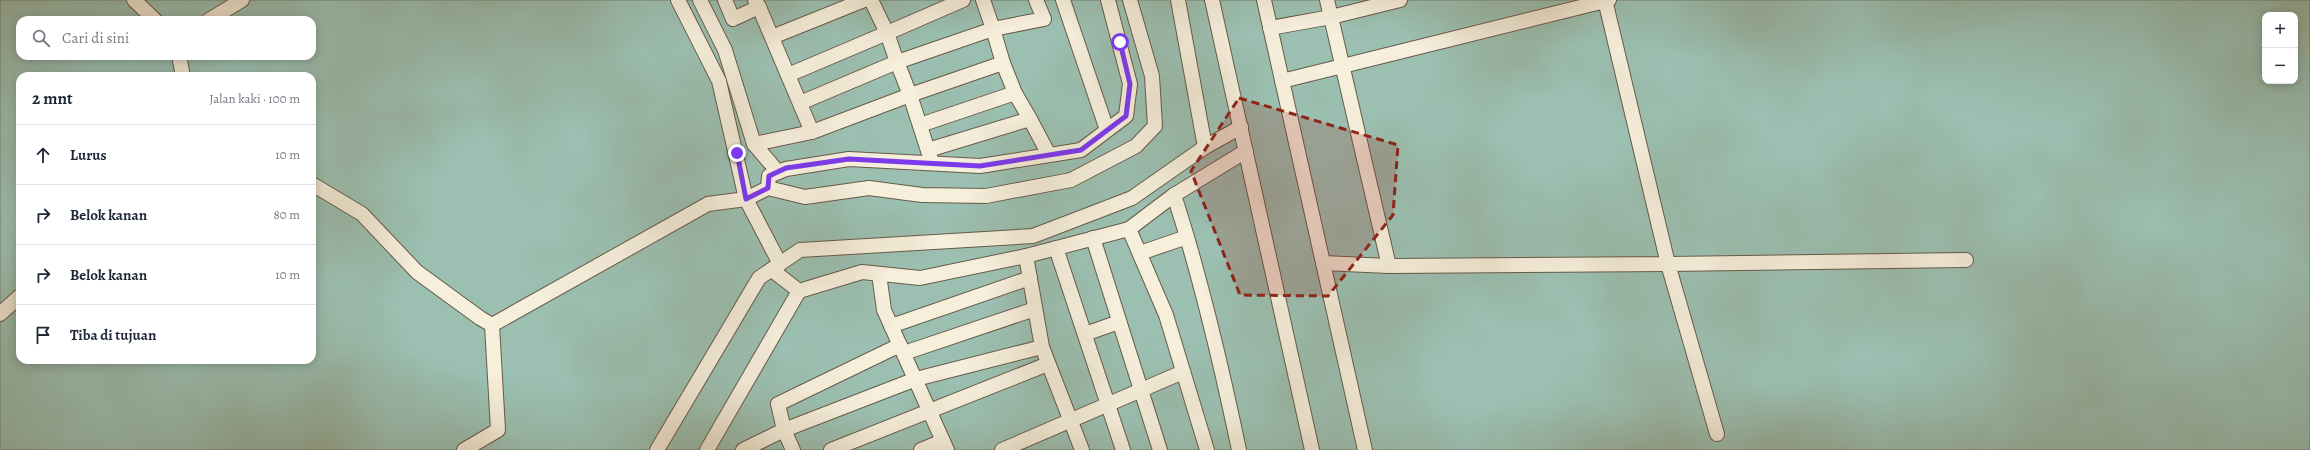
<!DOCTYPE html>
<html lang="id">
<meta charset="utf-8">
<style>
body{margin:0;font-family:Alegreya,serif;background:#f6f6f7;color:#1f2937}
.controls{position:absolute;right:12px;top:12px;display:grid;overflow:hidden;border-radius:8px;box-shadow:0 2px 10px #0003}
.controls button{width:36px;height:36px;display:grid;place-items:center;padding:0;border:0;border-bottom:1px solid #e0e1e3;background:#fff;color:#1f2937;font:20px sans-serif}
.stop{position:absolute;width:12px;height:12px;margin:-9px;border:3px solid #7c3aed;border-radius:50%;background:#fff}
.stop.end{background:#7c3aed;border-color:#fff;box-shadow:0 1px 4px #0008}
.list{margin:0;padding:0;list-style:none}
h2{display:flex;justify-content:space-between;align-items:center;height:52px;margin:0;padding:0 16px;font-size:17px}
h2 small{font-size:13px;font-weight:400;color:#747a83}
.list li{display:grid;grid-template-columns:26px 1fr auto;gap:12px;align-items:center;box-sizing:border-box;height:60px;padding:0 16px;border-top:1px solid #e0e1e3}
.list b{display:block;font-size:15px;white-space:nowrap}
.list em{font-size:13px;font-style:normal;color:#747a83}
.icon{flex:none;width:22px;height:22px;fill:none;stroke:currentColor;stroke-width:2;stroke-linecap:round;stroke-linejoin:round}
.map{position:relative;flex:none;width:2310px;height:450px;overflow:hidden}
.search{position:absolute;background:#fff;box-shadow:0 2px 10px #0003;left:16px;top:16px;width:300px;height:44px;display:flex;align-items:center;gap:10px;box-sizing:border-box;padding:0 14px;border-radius:12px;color:#747a83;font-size:15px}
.panel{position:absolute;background:#fff;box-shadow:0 2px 10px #0003;left:16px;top:72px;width:300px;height:292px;border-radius:12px}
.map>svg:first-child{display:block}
</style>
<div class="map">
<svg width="2310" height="450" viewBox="0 0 2310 450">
<rect width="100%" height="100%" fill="#f1e6c9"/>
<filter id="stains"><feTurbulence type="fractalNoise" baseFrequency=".005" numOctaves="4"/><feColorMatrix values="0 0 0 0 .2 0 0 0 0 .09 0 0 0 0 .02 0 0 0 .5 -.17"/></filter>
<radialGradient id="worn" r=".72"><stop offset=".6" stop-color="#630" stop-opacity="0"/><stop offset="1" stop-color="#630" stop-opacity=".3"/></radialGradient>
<path fill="#9bc0b2" stroke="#748476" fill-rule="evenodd" d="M0 0H2310V450H0ZM2265 15H2295V81H2265ZM20 20H312V56H20ZM20 76H312V360H20Z"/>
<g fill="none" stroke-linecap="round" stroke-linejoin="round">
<g stroke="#675a48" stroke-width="16">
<g id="service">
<path d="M134 0 155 20"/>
<path d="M700 0 725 50 754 144 778 172"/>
<path d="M725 0 733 19 759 7 755 0"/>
<path d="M1063 0 1107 130"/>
<path d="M1178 0 1205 147"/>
<path d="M1212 0 1312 450"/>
<path d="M1264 0 1365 450"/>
<path d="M759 7 812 132"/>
<path d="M209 20 242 0"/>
<path d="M1270 28 1331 17 1400 0"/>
<path d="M772 37 864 0"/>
<path d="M179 56 183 76"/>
<path d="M1003 63 993 29 1044 19 1036 0"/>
<path d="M788 75 887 33 871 0"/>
<path d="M1282 81 1609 0"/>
<path d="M800 103 897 62 887 33 963 0"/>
<path d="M1030 119 1049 155"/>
<path d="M920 125 1015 93 1003 63 910 95 897 62 993 29 983 0"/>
<path d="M754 144 812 132 910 95 932 163"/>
<path d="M928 150 1030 119 1015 93"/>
<path d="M312 184 362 214 417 272 480 318 492 325 708 204 746 199 719 81 678 0"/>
<path d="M768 188 769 176 786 169 849 159 980 166 1081 150 1126 116 1130 84 1108 0"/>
<path d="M1174 195C1201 278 1221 364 1239 450"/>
<path d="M1093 238 1160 450"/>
<path d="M1056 248 1123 450"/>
<path d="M1140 253 1187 237"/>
<path d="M1026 256 1042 347 1082 450"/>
<path d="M1323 263 1389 266 1327 0"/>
<path d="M780 264 746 199 768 188 805 197 869 188 922 195 986 196 1071 180 1136 146 1155 126 1152 76 1130 0"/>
<path d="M1389 266 1668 264 1605 0"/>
<path d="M772 270 799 291 862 272 920 278 1026 256 1129 229"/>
<path d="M879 274 884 310 947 450"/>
<path d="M0 314 20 296"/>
<path d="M891 326 1030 278"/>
<path d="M1085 334 1119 322"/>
<path d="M900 345 778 404 784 430 916 379 1042 347"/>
<path d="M904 353 1035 309"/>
<path d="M1717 434 1668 264 1966 260"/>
<path d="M464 450 498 430 492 325"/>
<path d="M657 450 759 278 800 250 1033 236 1132 198 1205 147 1241 127"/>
<path d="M707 450 799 291"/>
<path d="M743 450 784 430 793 450"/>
<path d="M831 450 1048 364"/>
<path d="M921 450 943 441"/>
<path d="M1002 450 1183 372"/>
<path d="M1207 450 1166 315 1129 229 1174 195 1246 151"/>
</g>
</g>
<use href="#service" stroke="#f6efdc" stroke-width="14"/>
</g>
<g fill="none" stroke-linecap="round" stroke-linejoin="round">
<path stroke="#7c3aed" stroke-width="5" d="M737 153 746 199 768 188 769 176 786 168 849 159 980 166 1081 150 1126 116 1130 84 1120 42"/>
</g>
<path fill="#8f2418" fill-opacity="0.2" stroke="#8f2418" stroke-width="3" stroke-dasharray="8 5" stroke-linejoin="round" d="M1239 98 1398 145 1393 215 1328 296 1240 295 1191 171Z"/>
<rect width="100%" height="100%" filter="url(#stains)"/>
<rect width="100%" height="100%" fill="url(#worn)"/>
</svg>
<div class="controls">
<button>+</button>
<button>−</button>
</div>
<div class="stop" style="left:1120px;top:42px"></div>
<div class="stop end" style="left:737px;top:153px"></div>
<div class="search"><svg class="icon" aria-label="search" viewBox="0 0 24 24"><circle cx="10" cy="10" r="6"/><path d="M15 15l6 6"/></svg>Cari di sini</div>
<section class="panel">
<h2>2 mnt<small>Jalan kaki · 100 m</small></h2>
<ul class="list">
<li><svg class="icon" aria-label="ahead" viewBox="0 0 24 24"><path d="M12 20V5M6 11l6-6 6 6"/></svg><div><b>Lurus</b></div><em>10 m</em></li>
<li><svg class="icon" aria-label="right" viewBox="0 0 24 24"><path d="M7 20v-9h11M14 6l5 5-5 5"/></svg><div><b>Belok kanan</b></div><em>80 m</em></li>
<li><svg class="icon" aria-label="right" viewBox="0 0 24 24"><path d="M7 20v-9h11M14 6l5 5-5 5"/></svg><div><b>Belok kanan</b></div><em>10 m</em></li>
<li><svg class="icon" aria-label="arrive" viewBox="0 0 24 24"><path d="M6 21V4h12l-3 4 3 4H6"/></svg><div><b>Tiba di tujuan</b></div></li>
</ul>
</section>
</div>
